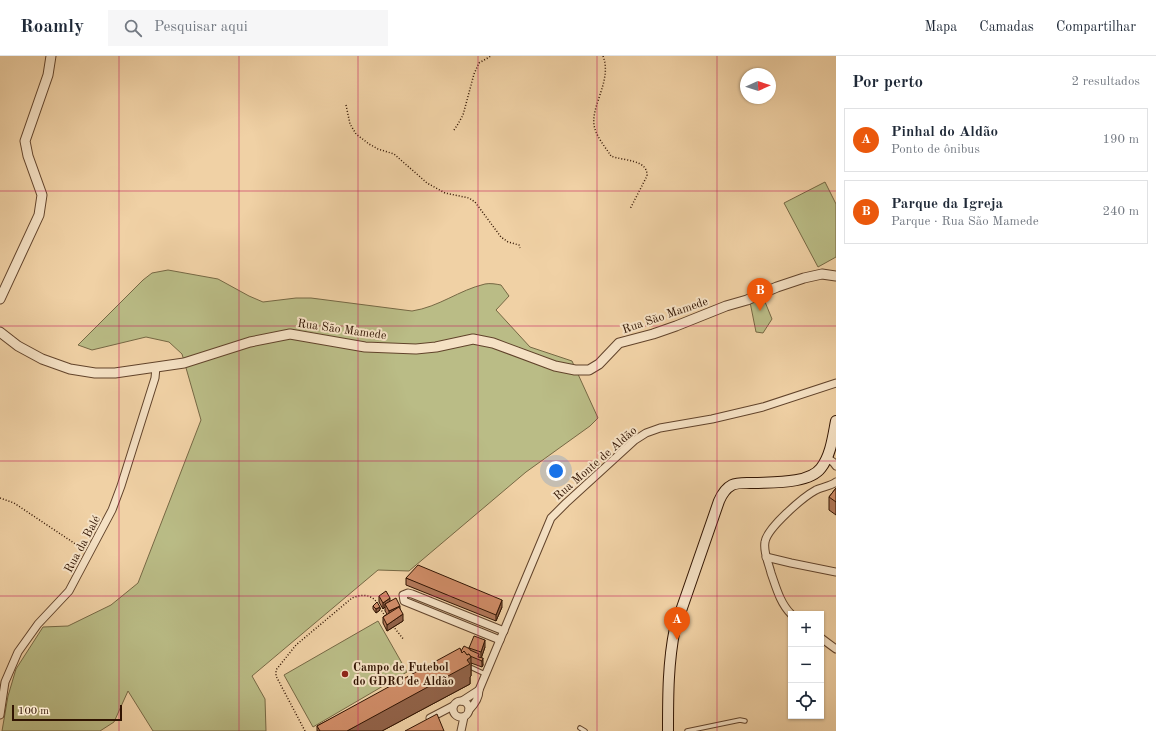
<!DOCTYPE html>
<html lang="pt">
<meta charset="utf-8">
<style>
body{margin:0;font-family:"Old Standard TT",serif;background:#f6f6f7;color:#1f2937}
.controls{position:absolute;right:12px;bottom:12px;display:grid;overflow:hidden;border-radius:0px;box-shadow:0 1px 3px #0004}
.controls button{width:36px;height:36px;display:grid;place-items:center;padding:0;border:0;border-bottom:1px solid #e0e1e3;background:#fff;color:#1f2937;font:20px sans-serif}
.compass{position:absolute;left:740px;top:12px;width:36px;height:36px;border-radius:50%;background:#fff;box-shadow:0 1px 3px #0004;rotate:87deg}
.scale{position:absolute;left:12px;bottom:10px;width:110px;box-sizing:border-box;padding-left:4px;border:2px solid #311402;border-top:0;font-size:11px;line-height:14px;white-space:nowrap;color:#311402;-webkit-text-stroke:3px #f5e1c4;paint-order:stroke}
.you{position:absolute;left:556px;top:415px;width:14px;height:14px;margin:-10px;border:3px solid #fff;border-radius:50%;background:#1a73e8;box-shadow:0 0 0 6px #1a73e833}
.badge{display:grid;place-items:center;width:26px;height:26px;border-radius:50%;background:#ea580c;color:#fff;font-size:13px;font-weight:700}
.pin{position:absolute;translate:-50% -33px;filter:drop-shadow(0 1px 2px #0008)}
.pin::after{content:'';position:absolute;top:21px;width:14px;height:12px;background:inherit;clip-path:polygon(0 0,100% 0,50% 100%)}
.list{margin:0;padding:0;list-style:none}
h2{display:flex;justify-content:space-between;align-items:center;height:52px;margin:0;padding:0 16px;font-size:17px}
h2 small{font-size:13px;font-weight:400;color:#747a83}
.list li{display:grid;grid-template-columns:26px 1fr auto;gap:12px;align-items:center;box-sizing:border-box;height:64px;margin:0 8px 8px;padding:0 8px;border:1px solid #e0e1e3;border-radius:0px}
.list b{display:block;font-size:15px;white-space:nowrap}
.list p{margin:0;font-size:13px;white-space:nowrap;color:#747a83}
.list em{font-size:13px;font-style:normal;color:#747a83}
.icon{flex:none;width:22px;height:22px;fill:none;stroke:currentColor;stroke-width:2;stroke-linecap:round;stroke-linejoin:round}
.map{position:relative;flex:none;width:836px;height:675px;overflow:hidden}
header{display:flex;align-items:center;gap:24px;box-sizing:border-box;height:56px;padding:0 20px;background:#fff;border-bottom:1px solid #e0e1e3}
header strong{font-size:19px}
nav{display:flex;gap:22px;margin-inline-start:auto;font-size:14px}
.search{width:280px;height:36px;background:#f6f6f7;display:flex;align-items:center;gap:10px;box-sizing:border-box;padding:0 14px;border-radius:0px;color:#747a83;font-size:15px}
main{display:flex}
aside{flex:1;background:#fff}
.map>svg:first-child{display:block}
</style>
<header>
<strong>Roamly</strong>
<div class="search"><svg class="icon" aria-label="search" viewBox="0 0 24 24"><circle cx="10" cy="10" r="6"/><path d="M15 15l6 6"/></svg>Pesquisar aqui</div>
<nav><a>Mapa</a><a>Camadas</a><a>Compartilhar</a></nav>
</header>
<main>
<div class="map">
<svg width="836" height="675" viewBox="0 0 836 675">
<rect width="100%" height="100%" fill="#f0d1a5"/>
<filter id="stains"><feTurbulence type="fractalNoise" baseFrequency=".005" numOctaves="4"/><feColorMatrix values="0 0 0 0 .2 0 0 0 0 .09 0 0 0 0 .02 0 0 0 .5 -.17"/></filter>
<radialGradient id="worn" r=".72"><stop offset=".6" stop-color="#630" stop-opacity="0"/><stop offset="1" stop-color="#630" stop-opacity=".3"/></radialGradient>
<g fill="#babc86" stroke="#766844">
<path d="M825 126 836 148V201L818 211 784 147Z"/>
<path d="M168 214 218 223 249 240 263 246 296 242H311L412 255C439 251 459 234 485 228 490 227 496 228 501 229L509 240 496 254 530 291 572 305 598 362 590 370 526 416 409 515 378 514 252 620 265 643 266 675H153L128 635 114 666 100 675H2L8 640 16 613 43 571 68 570 111 549 138 527 201 364 182 298 169 286 146 281 92 294 78 289 143 224 152 217Z"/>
<path d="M763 241 772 263 763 277 756 276 750 246Z"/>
<path d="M378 565 407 616 313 671 284 619Z"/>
</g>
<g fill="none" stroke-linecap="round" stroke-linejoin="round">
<g stroke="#61432b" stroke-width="5.5">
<g id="service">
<path d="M468 610 485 618"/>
<path d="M580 672 585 675"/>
<path d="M687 675 740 664 745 665"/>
</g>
</g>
<g stroke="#61432b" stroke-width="9">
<g id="minor">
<path d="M827 402 833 406 836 410"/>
<path d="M766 501 791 507 836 516"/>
<path d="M791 558C780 547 776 531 771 517 769 508 763 496 765 486 767 472 803 441 816 434 822 431 831 430 836 426"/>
<path d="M821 582 836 593"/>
<path d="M500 584 404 545 403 539 408 537 412 538 504 575"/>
<circle cx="461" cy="653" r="8"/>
<path d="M462 645 479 634"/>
<path d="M469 654C475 648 479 642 479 634L551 462 566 447 635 384 646 377 660 372 712 363 763 351 836 327"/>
<path d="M0 659 5 626 18 596 38 568 69 535 112 454 121 430 155 322 156 311"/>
<path d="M430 662 453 650"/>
<path d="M461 675 464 661"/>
</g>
</g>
<g stroke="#61432b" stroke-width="11">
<g id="tertiary">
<path d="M0 243 39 159 42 139 28 100 25 85 48 19 51 0"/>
<path d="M0 276 18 290 42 303 70 313 95 317H115L184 307 250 286 290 278 365 291 416 293 436 291 473 283 493 287 555 310 575 314H589L599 308 619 287 653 278 676 270 726 250 747 244 777 231 804 222 822 218 836 220"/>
</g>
</g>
<g stroke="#311402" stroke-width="12">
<path id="secondary" d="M668 675C668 640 668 606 675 572L719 445C722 438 726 432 732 429 738 426 748 427 754 427 772 426 809 428 821 412 831 399 833 380 836 365"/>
</g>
<g stroke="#311402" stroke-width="1.5" stroke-dasharray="1 2" stroke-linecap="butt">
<path d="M603 0C613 25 588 53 595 73 598 83 606 92 611 100 623 105 648 103 647 120L630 153"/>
<path d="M346 49 350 68 356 78 369 88 378 93 394 98 427 127 445 137 469 142 475 146 501 181 508 186 519 189 520 192"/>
<path d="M454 74 458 68 463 59 474 18 479 7 491 0"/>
<path d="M0 442 14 447 83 493"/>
<path d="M380 552 385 560"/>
<path d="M393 570 404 584"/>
<path d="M305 675 276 620V614L296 589 352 542C361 538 372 538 377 547"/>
</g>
<use href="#service" stroke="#f5e1c4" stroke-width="3.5"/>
<use href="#minor" stroke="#f5e1c4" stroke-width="7"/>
<use href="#tertiary" stroke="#f5e1c4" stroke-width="9"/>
<use href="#secondary" stroke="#f5e1c4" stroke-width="10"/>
</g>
<g fill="#b27859" stroke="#311402">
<path d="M836 432V459L829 454V441Z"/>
<path d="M406 522 502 551 496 565 406 529Z"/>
<path d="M379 540 390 546 400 553 403 565 387 575 383 567V561L387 558 385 555V551L383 553 379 546Z"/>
<path d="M373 550 380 554 376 557 373 553Z"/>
<path d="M485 591 481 602 483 609 482 611 471 607V620L470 621V628L382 675H317V670L461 595 469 592Z"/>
</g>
<g fill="#916248" stroke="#311402">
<path d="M390 542V548H385V551L383 553V547Z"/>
<path d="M502 544V551L496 565V559Z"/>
<path d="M400 550V556L389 562V555Z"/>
<path d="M380 551V554L376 557V553Z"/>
<path d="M403 558V565L387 575V569Z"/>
<path d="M485 584V591L481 603V596Z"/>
<path d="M471 601V620L470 621V628L382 675H347Z"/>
<path d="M483 602V609L482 611V605Z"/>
</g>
<g fill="#cf8c67" stroke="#311402">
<path d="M836 432V446L829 441Z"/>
<path d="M418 509 502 544 496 559 406 522Z"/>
<path d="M386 535 390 542 383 547 379 540Z"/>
<path d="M396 542 400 550 389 555 385 548Z"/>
<path d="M377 546 380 551 376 553 373 550Z"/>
<path d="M399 551 403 558 387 569 383 561Z"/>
<path d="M474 580 485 584 481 596 469 592Z"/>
<path d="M464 590 470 593V594L479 598 478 601 483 602 482 605 470 600 469 598 467 599 466 598 464 595 462 597 461 595Z"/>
<path d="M460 592 462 597 464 595 467 599 469 598 471 601 467 604 470 608 347 675H320L317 670Z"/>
<path d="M437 658 444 675H405Z"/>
</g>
<path fill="none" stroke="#c2185b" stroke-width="1" stroke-opacity="0.55" d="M119 0V675M239 0V675M358 0V675M478 0V675M597 0V675M717 0V675M0 135H836M0 270H836M0 405H836M0 540H836"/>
<circle fill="#8f2418" stroke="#f5e1c4" stroke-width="1.5" cx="345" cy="618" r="4"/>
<g text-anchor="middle" stroke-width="4" stroke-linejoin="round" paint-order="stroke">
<g font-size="12" fill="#311402" stroke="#f5e1c4">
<text transform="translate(665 259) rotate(-19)" y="4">Rua São Mamede</text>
<text transform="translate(342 273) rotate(8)" y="4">Rua São Mamede</text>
<text transform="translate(595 407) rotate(-41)" y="4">Rua Monte de Aldão</text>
<text transform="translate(82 488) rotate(-62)" y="4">Rua da Balé</text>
</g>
<g font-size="12" font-weight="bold" fill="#311402" stroke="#f5e1c4" text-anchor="start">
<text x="353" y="615">Campo de Futebol<tspan x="353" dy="14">do GDRC de Aldão</tspan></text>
</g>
</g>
<rect width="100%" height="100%" filter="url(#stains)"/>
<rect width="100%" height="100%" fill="url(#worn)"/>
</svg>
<div class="controls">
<button>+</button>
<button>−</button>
<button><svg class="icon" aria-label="locate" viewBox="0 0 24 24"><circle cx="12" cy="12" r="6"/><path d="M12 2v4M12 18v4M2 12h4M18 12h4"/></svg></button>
</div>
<svg class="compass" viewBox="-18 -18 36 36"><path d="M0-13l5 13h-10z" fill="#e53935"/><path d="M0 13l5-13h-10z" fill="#747a83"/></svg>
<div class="scale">100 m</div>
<div class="you"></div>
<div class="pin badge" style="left:677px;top:584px">A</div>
<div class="pin badge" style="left:760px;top:255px">B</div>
</div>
<aside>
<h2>Por perto<small>2 resultados</small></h2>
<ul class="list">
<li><span class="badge">A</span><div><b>Pinhal do Aldão</b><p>Ponto de ônibus</p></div><em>190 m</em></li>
<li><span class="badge">B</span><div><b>Parque da Igreja</b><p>Parque · Rua São Mamede</p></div><em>240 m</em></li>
</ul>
</aside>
</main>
